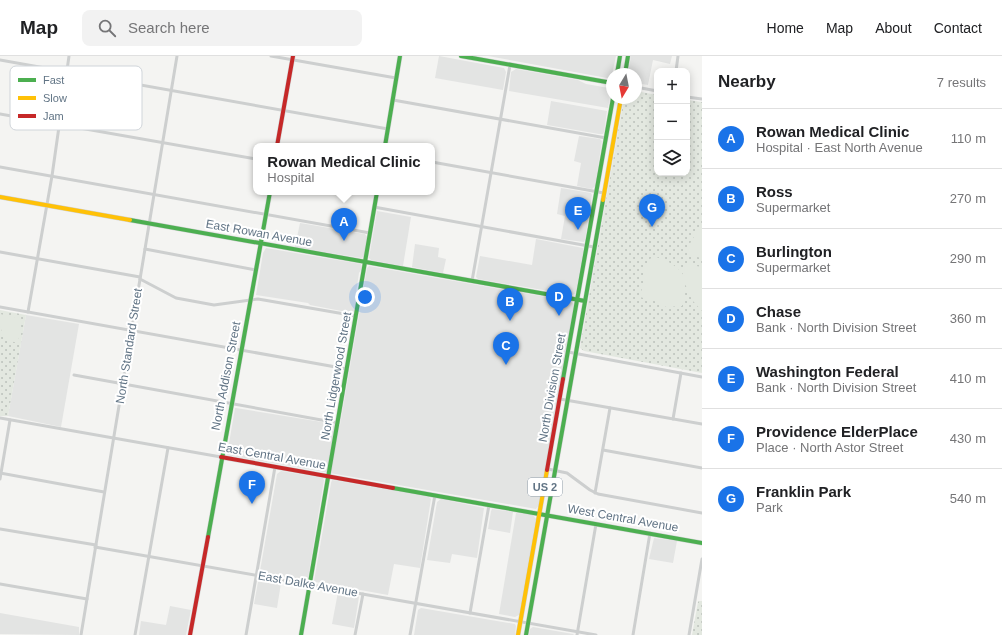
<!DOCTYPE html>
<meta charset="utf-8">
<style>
body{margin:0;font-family:Arial,sans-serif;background:#f2f2f2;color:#202124}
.controls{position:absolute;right:12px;top:12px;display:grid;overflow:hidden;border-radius:8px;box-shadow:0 2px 10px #0003}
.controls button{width:36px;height:36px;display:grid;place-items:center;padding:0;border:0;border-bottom:1px solid #e0e0e0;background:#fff;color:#202124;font:20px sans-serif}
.compass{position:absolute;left:606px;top:12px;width:36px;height:36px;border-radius:50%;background:#fff;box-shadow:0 2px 10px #0003;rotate:190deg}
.you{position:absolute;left:365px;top:241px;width:14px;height:14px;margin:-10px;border:3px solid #fff;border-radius:50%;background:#1a73e8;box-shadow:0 0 0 6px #1a73e833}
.badge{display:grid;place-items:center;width:26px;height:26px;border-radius:50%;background:#1a73e8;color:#fff;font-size:13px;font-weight:700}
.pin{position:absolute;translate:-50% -33px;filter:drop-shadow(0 1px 2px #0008)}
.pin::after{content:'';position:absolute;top:21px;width:14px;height:12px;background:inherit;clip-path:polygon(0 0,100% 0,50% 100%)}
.popup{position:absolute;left:253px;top:87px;width:182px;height:52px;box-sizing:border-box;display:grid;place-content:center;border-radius:8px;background:#fff;filter:drop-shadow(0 1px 3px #0005);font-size:13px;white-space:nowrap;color:#757577}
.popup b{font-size:15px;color:#202124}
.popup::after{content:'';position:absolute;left:50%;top:100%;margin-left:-8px;border:8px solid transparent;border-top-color:#fff}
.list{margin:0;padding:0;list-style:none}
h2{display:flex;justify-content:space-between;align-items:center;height:52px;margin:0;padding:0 16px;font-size:17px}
h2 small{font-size:13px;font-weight:400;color:#757577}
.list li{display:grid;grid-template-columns:26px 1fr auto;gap:12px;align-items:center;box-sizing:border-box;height:60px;padding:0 16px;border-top:1px solid #e0e0e0}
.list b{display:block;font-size:15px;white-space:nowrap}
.list p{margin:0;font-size:13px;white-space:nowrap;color:#757577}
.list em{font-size:13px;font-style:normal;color:#757577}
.icon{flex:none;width:22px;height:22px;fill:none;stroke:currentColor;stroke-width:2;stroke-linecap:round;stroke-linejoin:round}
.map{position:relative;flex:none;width:702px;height:579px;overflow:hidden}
header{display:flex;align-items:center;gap:24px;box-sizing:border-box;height:56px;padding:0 20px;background:#fff;border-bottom:1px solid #e0e0e0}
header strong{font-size:19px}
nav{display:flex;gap:22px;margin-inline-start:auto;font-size:14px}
.search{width:280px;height:36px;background:#f2f2f2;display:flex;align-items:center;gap:10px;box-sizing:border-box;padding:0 14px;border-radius:8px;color:#757577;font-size:15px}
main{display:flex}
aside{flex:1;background:#fff}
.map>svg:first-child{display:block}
</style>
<header>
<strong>Map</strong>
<div class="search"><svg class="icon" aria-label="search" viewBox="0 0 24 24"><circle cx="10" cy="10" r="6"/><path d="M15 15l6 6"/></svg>Search here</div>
<nav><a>Home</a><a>Map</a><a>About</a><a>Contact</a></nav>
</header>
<main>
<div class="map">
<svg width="702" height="579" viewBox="0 0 702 579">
<defs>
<pattern id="park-dots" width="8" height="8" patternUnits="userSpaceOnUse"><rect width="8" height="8" fill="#e3e8e0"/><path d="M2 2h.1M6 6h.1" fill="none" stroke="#bbc1bb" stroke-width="1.8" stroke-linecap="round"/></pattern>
</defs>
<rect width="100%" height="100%" fill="#f4f4f2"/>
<g fill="#e3e4e3">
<path d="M439 0 504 12 506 16 503 34 435 22Z"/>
<path d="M488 0H616L612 19 610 21 607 22Z"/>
<path d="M631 0H672L670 8 653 4 648 29 636 27V18H628Z"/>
<path d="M516 13 578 24 586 28 609 32 611 35 608 52 509 35 511 16Z"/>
<path d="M551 45 607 55 604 76 603 78H599L547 69Z"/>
<path d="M579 80 600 83 602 85 595 130 592 133 577 130 581 107 574 105Z"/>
<path d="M561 132 591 137 592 139 585 184 584 186 561 183 565 160 557 158Z"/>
<path d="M377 155 411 161 403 210 371 204 369 202Z"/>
<path d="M300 167 365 178 367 181 364 201 361 202 295 191Z"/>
<path d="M536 183 583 192V196L576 235 575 238 572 239 478 223 476 221 480 200 532 209Z"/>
<path d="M415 188 439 192 438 201 446 203 443 217 412 211Z"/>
<path d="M266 192 361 208 362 212 359 217 356 237 357 242 354 255 352 257 310 249 308 247 256 239 263 197Z"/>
<path d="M369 210 569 245 573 247 574 250 539 449 536 453 227 399 235 352H236L340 369 367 212Z"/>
<path d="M26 259 79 268 61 371 8 360Z"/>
<path d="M281 415 323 422 324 424 308 522 306 525 262 517 260 515 277 418Z"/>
<path d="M332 424 429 441 431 443 420 512 394 508 388 539 316 526 314 525 331 427Z"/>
<path d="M441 443 484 452 477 502 452 498 450 507 427 504 437 446Z"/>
<path d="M492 453 513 456 510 477 488 473 491 455Z"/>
<path d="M516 457 533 459 536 463 519 559 515 561 499 558Z"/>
<path d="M654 482 677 485 673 507 649 503Z"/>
<path d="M261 523 281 527 277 552 254 548 258 526Z"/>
<path d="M338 536 358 540 359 541 354 572 332 568Z"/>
<path d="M170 550 191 554 186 579H139L141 565 166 569Z"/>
<path d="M421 552 515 568 516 570 515 579H414L418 554Z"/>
<path d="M0 557 79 571V579L0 578Z"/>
<path d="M533 571 573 578 574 579H529L530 573Z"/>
</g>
<g fill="url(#park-dots)">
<path d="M636 35 657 39V117H687V44L702 46V317L584 295 580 292 624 42H636Z"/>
<path d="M0 254 26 259 8 360H0Z"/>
<path d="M699 545H702V579H692L698 546Z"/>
</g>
<g fill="#e3e8e0">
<path d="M702 170V202L687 199 691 185Z"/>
<path d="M652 200C664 203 678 209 684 220L685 208 702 211V255L692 244 685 228 682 250 666 251 661 247 640 241 645 219 644 214Z"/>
<path d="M0 258 19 262 22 264 18 287C0 284 0 273 0 258Z"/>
</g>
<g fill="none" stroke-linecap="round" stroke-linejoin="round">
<g stroke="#d0d2d3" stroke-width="5">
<g id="fast">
<path d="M461 0 612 27"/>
<path d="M617 18 620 0"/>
<path d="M625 18 628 0"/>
<path d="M385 90 400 0"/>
<path d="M130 164 585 245"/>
<path d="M563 323 613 42"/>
<path d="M393 432 702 487"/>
<path d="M208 481 270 136"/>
<path d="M301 579 377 136"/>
<path d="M526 579 603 144"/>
</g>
</g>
<g stroke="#d0d2d3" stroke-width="5">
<g id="slow">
<path d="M0 141 130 164"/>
<path d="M603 144 621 42"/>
<path d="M518 579 547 414"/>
</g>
</g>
<g stroke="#d0d2d3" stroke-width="5">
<g id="jam">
<path d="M277 90 293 0"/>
<path d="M221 401 393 432"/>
<path d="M547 414 563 323"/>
<path d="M190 579 208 481"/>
</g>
</g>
<g stroke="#cdcfcf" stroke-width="3">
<path d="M271 0 396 22"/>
<path d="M0 4 388 73"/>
<path d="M676 15 678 0"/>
<path d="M636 31 657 35"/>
<path d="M687 41 702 43"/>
<path d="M393 44 606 82"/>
<path d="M0 58 256 103"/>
<path d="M432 106 604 137"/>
<path d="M0 111 370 177"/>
<path d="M374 151 594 191"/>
<path d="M145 193 256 214"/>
<path d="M0 196 140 221"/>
<path d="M140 223 176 242 214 249 258 243 356 260"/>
<path d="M472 225 510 9"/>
<path d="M0 251 347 313"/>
<path d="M28 256 52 120 69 0"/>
<path d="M568 296 702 321"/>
<path d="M74 319 338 367"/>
<path d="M560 343 702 368"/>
<path d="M0 362 221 401"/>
<path d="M673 363 681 317"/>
<path d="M603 394 702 412"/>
<path d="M548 413 567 417 590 434 598 438 702 457"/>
<path d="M0 417 104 436"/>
<path d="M0 423 10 364"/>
<path d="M595 437 610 352"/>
<path d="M0 473 96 489"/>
<path d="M95 491 596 579"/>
<path d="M0 528 87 543"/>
<path d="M470 557 489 449"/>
<path d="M81 579 177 0"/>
<path d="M135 579 168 392"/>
<path d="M246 579 275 411"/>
<path d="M355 579 363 538"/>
<path d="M410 579 435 439"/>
<path d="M577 579 596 468"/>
<path d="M633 579 650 477"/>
<path d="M689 579 702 503"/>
</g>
<use href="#fast" stroke="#4caf50" stroke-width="4"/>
<use href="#slow" stroke="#ffc107" stroke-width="4"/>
<use href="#jam" stroke="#c62828" stroke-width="4"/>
</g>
<g text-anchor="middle" stroke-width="4" stroke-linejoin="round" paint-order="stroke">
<rect fill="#fff" stroke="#909eaa" stroke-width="1" x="528" y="422" width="34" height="18" rx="3"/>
<g font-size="11" font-weight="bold" fill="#617485">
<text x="545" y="435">US 2</text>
</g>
<g font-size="12" fill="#617485" stroke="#fff">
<text transform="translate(259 177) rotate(10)" y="4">East Rowan Avenue</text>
<text transform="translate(129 290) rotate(-81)" y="4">North Standard Street</text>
<text transform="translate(226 320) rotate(-79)" y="4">North Addison Street</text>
<text transform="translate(336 320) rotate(-80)" y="4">North Lidgerwood Street</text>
<text transform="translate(552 332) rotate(-80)" y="4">North Division Street</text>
<text transform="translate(272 400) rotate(10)" y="4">East Central Avenue</text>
<text transform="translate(623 462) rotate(10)" y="4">West Central Avenue</text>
<text transform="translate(308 528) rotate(10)" y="4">East Dalke Avenue</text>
</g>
</g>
<rect x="10" y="10" width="132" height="64" rx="6" fill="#fff" stroke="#d0d5da" stroke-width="1"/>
<rect x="18" y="22" width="18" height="4" fill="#4caf50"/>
<rect x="18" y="40" width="18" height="4" fill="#ffc107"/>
<rect x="18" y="58" width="18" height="4" fill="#c62828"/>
<g font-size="11" fill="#617485">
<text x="43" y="28">Fast</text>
<text x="43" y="46">Slow</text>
<text x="43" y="64">Jam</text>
</g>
</svg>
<div class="controls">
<button>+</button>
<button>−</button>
<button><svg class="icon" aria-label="layers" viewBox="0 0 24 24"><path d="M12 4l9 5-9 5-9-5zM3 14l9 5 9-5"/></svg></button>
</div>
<svg class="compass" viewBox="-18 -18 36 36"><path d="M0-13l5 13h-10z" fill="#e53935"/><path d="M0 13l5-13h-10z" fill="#757577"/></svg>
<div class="you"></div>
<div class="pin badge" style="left:344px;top:185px">A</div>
<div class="popup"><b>Rowan Medical Clinic</b>Hospital</div>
<div class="pin badge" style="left:510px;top:265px">B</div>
<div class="pin badge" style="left:506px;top:309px">C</div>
<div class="pin badge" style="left:559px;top:260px">D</div>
<div class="pin badge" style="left:578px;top:174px">E</div>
<div class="pin badge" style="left:252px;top:448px">F</div>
<div class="pin badge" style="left:652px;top:171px">G</div>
</div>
<aside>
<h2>Nearby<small>7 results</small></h2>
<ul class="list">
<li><span class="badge">A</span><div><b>Rowan Medical Clinic</b><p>Hospital · East North Avenue</p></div><em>110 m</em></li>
<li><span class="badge">B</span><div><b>Ross</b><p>Supermarket</p></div><em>270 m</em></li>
<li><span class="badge">C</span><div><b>Burlington</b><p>Supermarket</p></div><em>290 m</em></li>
<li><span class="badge">D</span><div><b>Chase</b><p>Bank · North Division Street</p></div><em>360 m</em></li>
<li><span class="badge">E</span><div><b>Washington Federal</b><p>Bank · North Division Street</p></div><em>410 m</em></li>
<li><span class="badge">F</span><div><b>Providence ElderPlace</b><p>Place · North Astor Street</p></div><em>430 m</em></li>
<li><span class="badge">G</span><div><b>Franklin Park</b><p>Park</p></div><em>540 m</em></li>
</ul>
</aside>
</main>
